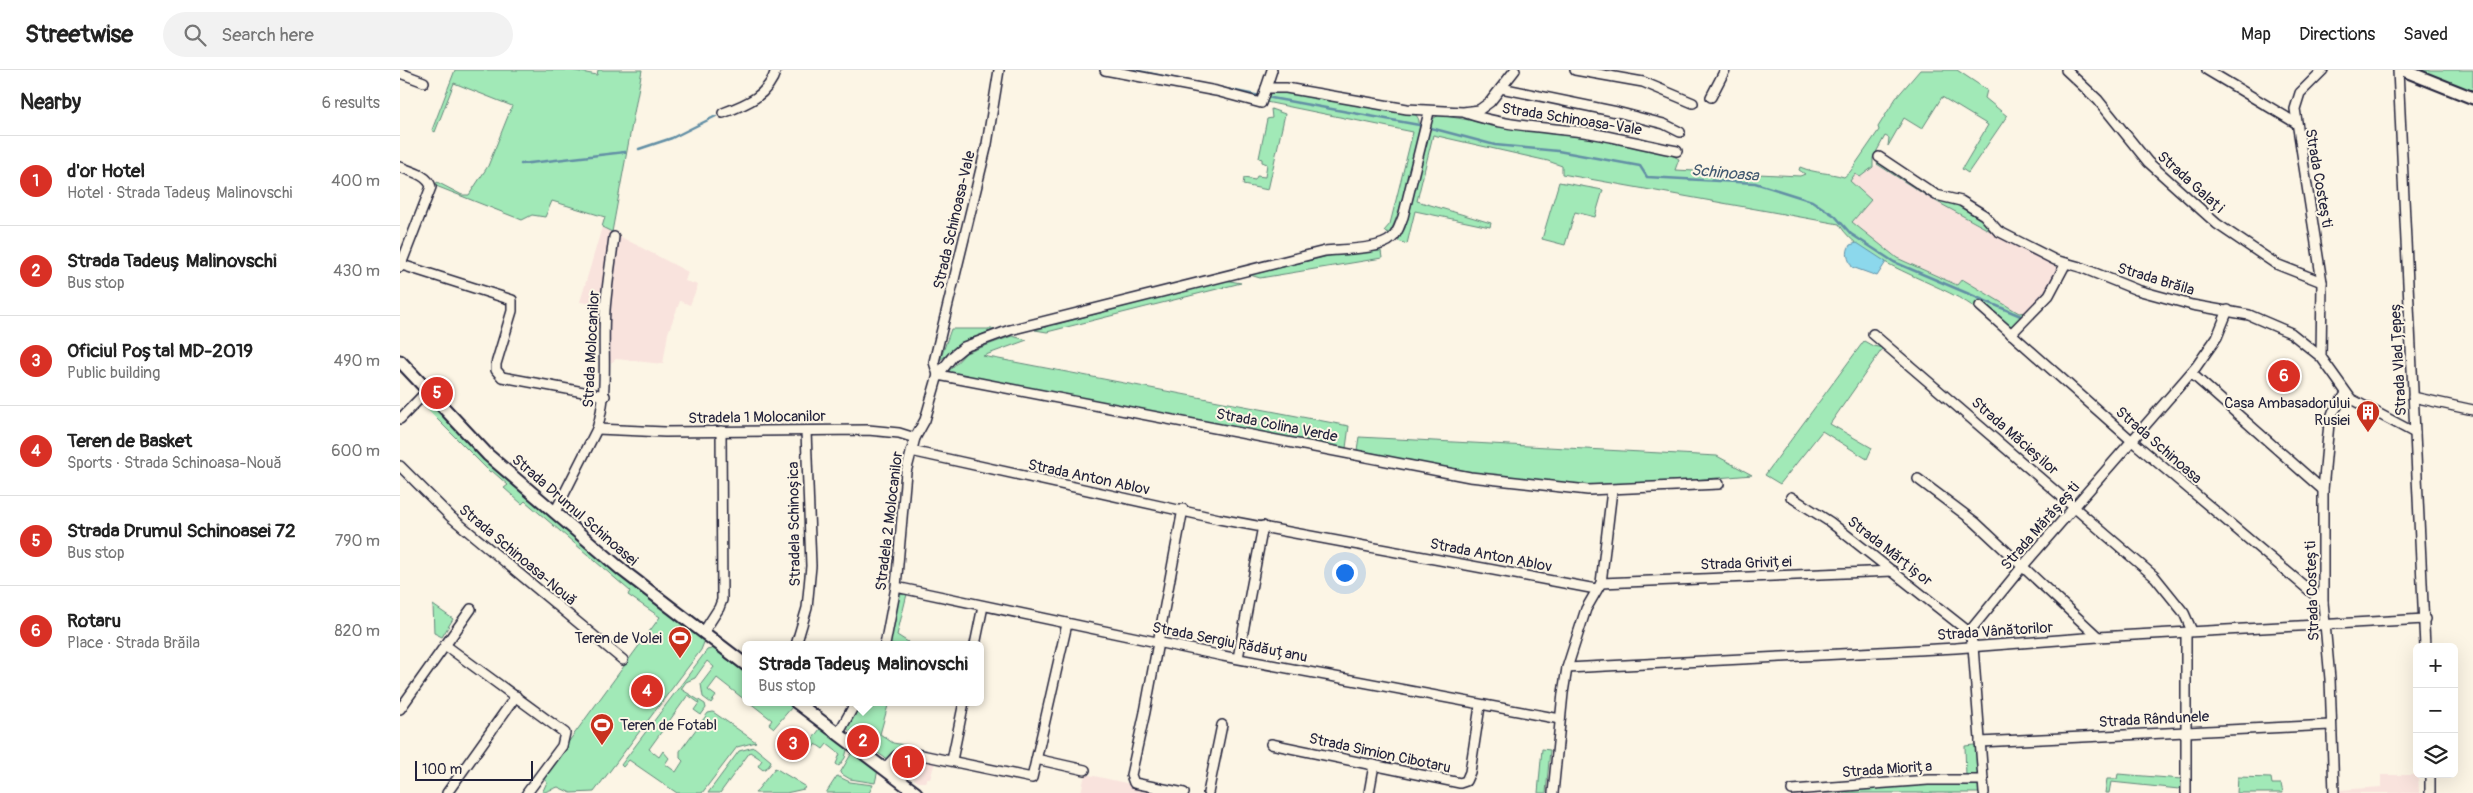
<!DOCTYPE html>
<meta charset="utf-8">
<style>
body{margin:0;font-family:Pangolin,sans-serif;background:#f2f2f2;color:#222}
.controls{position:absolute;right:15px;bottom:15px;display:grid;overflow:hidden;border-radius:8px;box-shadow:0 5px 20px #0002}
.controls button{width:45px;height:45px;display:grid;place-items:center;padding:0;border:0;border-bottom:1px solid #e0e0e0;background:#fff;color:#222;font:25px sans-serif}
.scale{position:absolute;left:15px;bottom:12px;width:118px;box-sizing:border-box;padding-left:5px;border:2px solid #22223b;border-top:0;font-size:14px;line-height:18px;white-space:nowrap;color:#22223b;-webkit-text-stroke:4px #fcf5e5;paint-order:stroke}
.you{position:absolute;left:944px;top:502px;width:18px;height:18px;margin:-12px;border:4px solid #fff;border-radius:50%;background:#1a73e8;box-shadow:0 0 0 8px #1a73e833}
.badge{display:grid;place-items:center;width:32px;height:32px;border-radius:50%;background:#d93025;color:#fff;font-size:16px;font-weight:700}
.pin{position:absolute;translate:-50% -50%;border:2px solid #fff;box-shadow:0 1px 5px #0006}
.popup{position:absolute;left:342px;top:571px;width:242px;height:65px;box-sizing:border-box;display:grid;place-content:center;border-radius:8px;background:#fff;filter:drop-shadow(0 1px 4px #0005);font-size:16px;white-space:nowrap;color:#767676}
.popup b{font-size:19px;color:#222}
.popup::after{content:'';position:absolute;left:50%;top:100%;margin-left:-10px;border:10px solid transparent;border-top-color:#fff}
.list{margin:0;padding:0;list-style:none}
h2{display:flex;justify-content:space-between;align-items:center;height:65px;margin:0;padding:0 20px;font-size:21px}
h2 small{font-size:16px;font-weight:400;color:#767676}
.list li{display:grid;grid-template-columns:32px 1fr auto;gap:15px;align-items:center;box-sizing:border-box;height:90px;padding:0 20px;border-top:1px solid #e0e0e0}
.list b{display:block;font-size:19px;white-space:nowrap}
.list p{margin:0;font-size:16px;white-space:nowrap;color:#767676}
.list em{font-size:16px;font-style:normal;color:#767676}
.icon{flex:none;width:28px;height:28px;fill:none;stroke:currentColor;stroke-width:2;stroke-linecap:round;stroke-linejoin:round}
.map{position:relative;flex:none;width:2073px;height:723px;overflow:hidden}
header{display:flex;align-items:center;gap:30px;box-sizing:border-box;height:70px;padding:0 25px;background:#fff;border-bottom:1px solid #e0e0e0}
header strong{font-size:24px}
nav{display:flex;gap:28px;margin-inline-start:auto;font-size:18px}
.search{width:350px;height:45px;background:#f2f2f2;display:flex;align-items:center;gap:12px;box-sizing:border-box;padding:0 18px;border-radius:28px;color:#767676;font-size:19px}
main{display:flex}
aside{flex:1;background:#fff}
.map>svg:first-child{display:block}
</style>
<header>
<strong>Streetwise</strong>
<div class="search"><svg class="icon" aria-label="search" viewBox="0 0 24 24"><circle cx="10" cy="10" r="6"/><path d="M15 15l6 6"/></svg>Search here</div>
<nav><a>Map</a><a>Directions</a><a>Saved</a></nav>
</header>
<main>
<aside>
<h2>Nearby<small>6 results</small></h2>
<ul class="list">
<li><span class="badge">1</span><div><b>d'or Hotel</b><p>Hotel · Strada Tadeuș Malinovschi</p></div><em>400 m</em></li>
<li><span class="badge">2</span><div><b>Strada Tadeuș Malinovschi</b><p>Bus stop</p></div><em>430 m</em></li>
<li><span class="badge">3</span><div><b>Oficiul Poștal MD-2019</b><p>Public building</p></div><em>490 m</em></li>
<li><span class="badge">4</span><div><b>Teren de Basket</b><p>Sports · Strada Schinoasa-Nouă</p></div><em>600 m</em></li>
<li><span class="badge">5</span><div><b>Strada Drumul Schinoasei 72</b><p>Bus stop</p></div><em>790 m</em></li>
<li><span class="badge">6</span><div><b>Rotaru</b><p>Place · Strada Brăila</p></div><em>820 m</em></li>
</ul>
</aside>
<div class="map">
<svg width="2073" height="723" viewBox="0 0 2073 723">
<rect width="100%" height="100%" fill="#fcf5e5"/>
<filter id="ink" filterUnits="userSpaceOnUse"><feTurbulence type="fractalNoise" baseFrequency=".02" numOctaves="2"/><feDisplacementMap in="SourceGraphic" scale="10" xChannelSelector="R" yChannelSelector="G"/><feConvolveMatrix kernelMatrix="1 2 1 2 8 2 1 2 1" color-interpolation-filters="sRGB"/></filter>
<g filter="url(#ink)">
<g fill="#f9e3dd">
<path d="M1477 94 1530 128 1655 195 1658 204 1629 242 1619 243 1561 209 1558 215 1497 188 1452 152 1471 130 1449 111 1455 104 1460 107Z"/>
<path d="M202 157 288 202 285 211 298 215 290 235 280 231 268 263 263 294 216 289 211 293 208 285 207 236 180 232Z"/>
<path d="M507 685 535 692 530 709 527 708 525 712H518L494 693 500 687Z"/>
<path d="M685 704 771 723H681Z"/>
<path d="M1981 705H2018L2019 723H1940L1939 720 1981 717Z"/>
</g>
<g fill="#a1e9b7" stroke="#628679">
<path d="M55 0H170L197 5 198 0H242L212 162 202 157 205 147 152 131 145 147 132 145 122 150 36 116 37 112 62 125H69L88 96 112 36 54 13 35 62 32 60Z"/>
<path d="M1520 0H1557L1587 20 1585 28 1607 46 1568 103 1562 99 1588 55 1542 27 1522 59 1504 48 1488 76 1489 68 1485 66 1473 88V97L1460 107 1455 104 1450 111 1471 130 1452 152 1497 188 1557 215 1562 209 1619 243 1629 242 1658 204C1650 221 1627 250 1610 258L1579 232 1574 237C1537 211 1462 193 1439 154L1162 104V96L1148 91 1033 65 1017 131 1091 153 1090 157 1015 141 1007 174 998 171 1005 158 1031 50 1039 45 1147 63 1186 67 1270 84 1279 89 1275 100 1400 106 1405 104 1399 100 1400 97C1417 104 1428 102 1444 107L1450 102 1479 60 1478 57 1496 28Z"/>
<path d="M2019 0H2073V22Z"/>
<path d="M874 20 968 34 1016 45C1018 48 1019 49 1019 52 1023 68 999 150 989 163L984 161 990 154 1013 62 866 32 867 23Z"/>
<path d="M871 39 885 44 868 120 843 115 844 108 855 110 857 106 865 107 867 94 862 92V89L859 88 867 49 872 48Z"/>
<path d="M1479 91 1581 147 1596 164 1530 128 1477 94Z"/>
<path d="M1159 112 1203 120 1195 147 1175 142 1165 175 1142 169Z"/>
<path d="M981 181 982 188 860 208 850 205 937 184Z"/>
<path d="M825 210 841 213 647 262 635 260Z"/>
<path d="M551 259H595L565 271 540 290Z"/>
<path d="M612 266 627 270 583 286 949 356 946 378 547 303 566 283Z"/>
<path d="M1464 271 1473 276 1483 278 1430 354 1472 378 1467 389 1422 361 1380 414 1365 405Z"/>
<path d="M25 330H30L305 570 301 580 194 722 171 723 158 717 142 723 147 712 142 708 260 547 228 525 230 521 125 431 122 434 104 418 108 415 92 401 90 402 22 334Z"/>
<path d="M959 367 1317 386 1352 405 1247 414H1204L1202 417 1082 405 957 380Z"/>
<path d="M507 524 497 565 508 572 507 575H489L497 525Z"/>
<path d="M33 535 53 549 42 567 34 563Z"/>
<path d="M315 578 345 599V630L317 608 308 620 316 626 311 633 303 627 301 614 314 597 307 591 295 608 286 612 281 619 305 634 306 638 301 645 294 640 299 633 288 625 249 679 259 687 263 681 269 688 265 694 276 702 283 691 280 688V681L308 643 313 642 356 672 337 677 302 723H277L229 690 223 697 221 695 307 580Z"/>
<path d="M349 632H390L392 637 374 658 369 654 372 650Z"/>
<path d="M460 632H489L480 664 493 673 511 676 510 679 498 680 488 690 465 674 466 671 462 668 460 670 445 657Z"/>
<path d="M422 656 448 676 445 688 439 696 436 694 440 684 427 674 423 679 416 674 410 681 406 678Z"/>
<path d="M1574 675 1577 677 1580 705 1566 707 1565 676Z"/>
<path d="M354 677 371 691 369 696 363 700 358 696 362 690 350 682 320 723H308L339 681Z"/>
<path d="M1142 679 1150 680 1146 723H1138Z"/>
<path d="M453 681 478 700 475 713 450 709 440 703Z"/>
<path d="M375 698 405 716 404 719 386 723H355Z"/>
<path d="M1718 704 1782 709V715L1779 719 1711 712 1709 723H1705L1707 709H1717Z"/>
<path d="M437 706 450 712 473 715 469 723H426Z"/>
<path d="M1838 707 1871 708 1872 714H1881L1883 723H1837Z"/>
<path d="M1580 712 1581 723H1409L1493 714Z"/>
</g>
<path fill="#8cd8ec" stroke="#628fa5" d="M1457 173 1486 192 1477 206 1452 197C1448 189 1445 183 1450 175Z"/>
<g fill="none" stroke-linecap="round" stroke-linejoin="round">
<g stroke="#628fa5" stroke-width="2.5">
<path d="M734 0 860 26"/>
<path d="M866 27 1019 55"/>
<path d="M1031 58 1095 75 1158 81 1240 96 1247 107 1355 113 1412 131 1435 146 1451 164 1494 192 1623 247"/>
<path d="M239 79 272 68 316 46"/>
<path d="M121 94 225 82"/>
</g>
<g stroke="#22223b" stroke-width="12">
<g id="minor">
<path d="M705 0 816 21 861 33 866 18H886L1007 39 1063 42 1079 40 1090 32 1115 0"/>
<path d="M1175 0 1243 12 1293 33"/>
<path d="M1666 0 1698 30 1748 92 1817 154 1876 194 1922 212"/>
<path d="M1807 0 1896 53"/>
<path d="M1998 0 2025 577"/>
<path d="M0 3 24 12"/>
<path d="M866 18 872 0"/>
<path d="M1101 18 1217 42 1264 54 1280 62"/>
<path d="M1311 27 1325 0"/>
<path d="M323 43C347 34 368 26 376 0"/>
<path d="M1066 43C1106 57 1148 57 1190 63 1219 68 1248 75 1277 81"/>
<path d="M1479 87 1536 125 1561 131 1584 145 1598 161 1655 190 1680 197 1737 220 1792 235 1849 245 1891 263 1921 287 1951 329 2015 363"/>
<path d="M0 97C10 101 28 105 31 117L0 197"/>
<path d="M2 195 112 230V241L96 294V300L102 307 205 326"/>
<path d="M1580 236 1731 370 1923 532"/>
<path d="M1473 264 1755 507 1784 543 1792 561"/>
<path d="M1611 264 1649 225 1666 193"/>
<path d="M1921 287 1922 212 1895 39 1900 23 1923 0"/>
<path d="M1791 303 1923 420"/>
<path d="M538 305 1070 407 1188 420 1319 414"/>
<path d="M538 305 534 292 587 74 599 0"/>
<path d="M2013 327 2073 340"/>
<path d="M0 349 27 321"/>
<path d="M197 359 265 362 468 360 499 363 515 368"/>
<path d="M511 381 819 449 1196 519"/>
<path d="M0 396 51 447 223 590"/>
<path d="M1518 409 1575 452 1698 567"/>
<path d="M1391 427 1430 452 1569 562"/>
<path d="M783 439 745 642 731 705 734 713 784 723"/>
<path d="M155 442 197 359C209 319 202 281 205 240 207 215 211 191 214 167"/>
<path d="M1201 513 1493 501"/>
<path d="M496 517 823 586 1160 649"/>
<path d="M1569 562 1622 497 1796 297 1817 267 1828 240"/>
<path d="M1569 562 1573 576 1584 723"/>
<path d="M303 563 319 538 322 530 321 361"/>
<path d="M45 575 165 663 162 676 127 723"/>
<path d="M396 575 407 538 411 496 406 361"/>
<path d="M485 575 496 517 506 402 515 368 525 350 538 305 553 286 564 277 610 260 925 181C943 179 980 180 992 168 998 163 1000 154 1003 147L1029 42"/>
<path d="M575 575 583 536"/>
<path d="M838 588 863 456"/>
<path d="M1167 598 1556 578 1698 567 2025 549"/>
<path d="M0 639 71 539"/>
<path d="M438 664 456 632"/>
<path d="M1580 672 1930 655"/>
<path d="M871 674 1060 713 1066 711 1070 702 1080 636"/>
<path d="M636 689 685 700"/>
<path d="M552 690 564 632"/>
<path d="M484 699 496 686 507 682 632 708 667 554"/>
<path d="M2030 704V723"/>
<path d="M1392 720 1528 710H1583"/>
<path d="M47 723 116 626"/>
<path d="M808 723 822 655"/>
<path d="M969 723 974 695"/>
<path d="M1153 723 1163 623 1167 598 1186 539 1201 513 1212 420"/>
<path d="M1786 723V563"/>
<path d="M1934 723 1930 609 1923 532V420L1929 353 1933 342 1946 324"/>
</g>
</g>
<g stroke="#22223b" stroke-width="15">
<g id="tertiary">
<path d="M2003 0 2073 28"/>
<path d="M0 291 88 385 222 500 346 595"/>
<path d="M396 632 516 723"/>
</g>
</g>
<use href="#minor" stroke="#fcf5e5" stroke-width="9"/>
<use href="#tertiary" stroke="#fcf5e5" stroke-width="11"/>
</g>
</g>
<defs>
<g id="building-pin" transform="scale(1.25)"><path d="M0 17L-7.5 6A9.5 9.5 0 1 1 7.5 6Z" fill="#c8321e" stroke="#fcf5e5"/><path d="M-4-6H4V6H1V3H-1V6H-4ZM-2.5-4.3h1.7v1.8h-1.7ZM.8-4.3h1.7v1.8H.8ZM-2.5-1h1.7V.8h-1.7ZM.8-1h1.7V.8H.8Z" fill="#fff"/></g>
<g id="stadium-pin" transform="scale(1.25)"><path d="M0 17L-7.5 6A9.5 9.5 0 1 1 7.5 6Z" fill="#c8321e" stroke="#fcf5e5"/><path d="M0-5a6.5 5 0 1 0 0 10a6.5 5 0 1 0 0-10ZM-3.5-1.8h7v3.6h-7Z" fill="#fff"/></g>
</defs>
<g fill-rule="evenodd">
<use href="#building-pin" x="1968" y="342"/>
<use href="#stadium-pin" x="280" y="568"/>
<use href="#stadium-pin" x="202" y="655"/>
</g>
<g text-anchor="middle" stroke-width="4" stroke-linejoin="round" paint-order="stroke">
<g font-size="15" fill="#22223b" stroke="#fcf5e5">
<text transform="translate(1172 49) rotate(9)" y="5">Strada Schinoasa-Vale</text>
<text transform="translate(1919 108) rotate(80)" y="5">Strada Costești</text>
<text transform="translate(1791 112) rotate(42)" y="5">Strada Galați</text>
<text transform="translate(554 150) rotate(-77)" y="5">Strada Schinoasa-Vale</text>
<text transform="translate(1756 209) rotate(17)" y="5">Strada Brăila</text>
<text transform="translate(191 279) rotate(-87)" y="5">Strada Molocanilor</text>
<text transform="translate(1998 289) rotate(-93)" y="5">Strada Vlad Țepeș</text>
<text transform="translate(357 347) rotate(-1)" y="5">Stradela 1 Molocanilor</text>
<text transform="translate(877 355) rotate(11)" y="5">Strada Colina Verde</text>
<text transform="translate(1615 366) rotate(41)" y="5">Strada Măcieșilor</text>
<text transform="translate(1759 375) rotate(41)" y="5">Strada Schinoasa</text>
<text transform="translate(689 407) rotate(12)" y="5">Strada Anton Ablov</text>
<text transform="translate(175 440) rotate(41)" y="5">Strada Drumul Schinoasei</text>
<text transform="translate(489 451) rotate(-83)" y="5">Stradela 2 Molocanilor</text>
<text transform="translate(394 454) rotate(-91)" y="5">Stradela Schinoșica</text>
<text transform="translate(1640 456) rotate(-49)" y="5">Strada Mărășești</text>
<text transform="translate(1490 481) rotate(38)" y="5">Strada Mărțișor</text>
<text transform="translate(118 485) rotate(40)" y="5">Strada Schinoasa-Nouă</text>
<text transform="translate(1091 485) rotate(11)" y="5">Strada Anton Ablov</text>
<text transform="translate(1346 493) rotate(-2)" y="5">Strada Griviței</text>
<text transform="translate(1912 521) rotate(-92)" y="5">Strada Costești</text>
<text transform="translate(1595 561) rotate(-4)" y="5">Strada Vânătorilor</text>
<text transform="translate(830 572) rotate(11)" y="5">Strada Sergiu Rădăuțanu</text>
<text transform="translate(1754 649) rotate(-3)" y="5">Strada Rândunele</text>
<text transform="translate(980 683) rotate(12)" y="5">Strada Simion Cibotaru</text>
<text transform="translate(1487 699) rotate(-4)" y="5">Strada Miorița</text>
</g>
<g font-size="15" fill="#22223b" stroke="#fcf5e5" text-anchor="end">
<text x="1950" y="338">Casa Ambasadorului<tspan x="1950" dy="17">Rusiei</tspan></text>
<text x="262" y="573">Teren de Volei</text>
<text x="220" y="660" text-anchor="start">Teren de Fotabl</text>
</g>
<g font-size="16" font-style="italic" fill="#425970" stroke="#fcf5e5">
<text transform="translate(1325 102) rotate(5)" y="6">Schinoasa</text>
</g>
</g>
</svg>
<div class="controls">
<button>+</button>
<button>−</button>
<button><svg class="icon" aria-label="layers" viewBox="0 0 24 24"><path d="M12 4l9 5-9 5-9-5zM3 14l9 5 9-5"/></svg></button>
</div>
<div class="scale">100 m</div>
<div class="you"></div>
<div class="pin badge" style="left:508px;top:692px">1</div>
<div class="pin badge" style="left:463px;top:671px">2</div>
<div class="popup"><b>Strada Tadeuș Malinovschi</b>Bus stop</div>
<div class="pin badge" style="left:393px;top:674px">3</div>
<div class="pin badge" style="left:247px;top:621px">4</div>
<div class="pin badge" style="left:37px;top:323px">5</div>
<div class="pin badge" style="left:1884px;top:306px">6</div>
</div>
</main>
